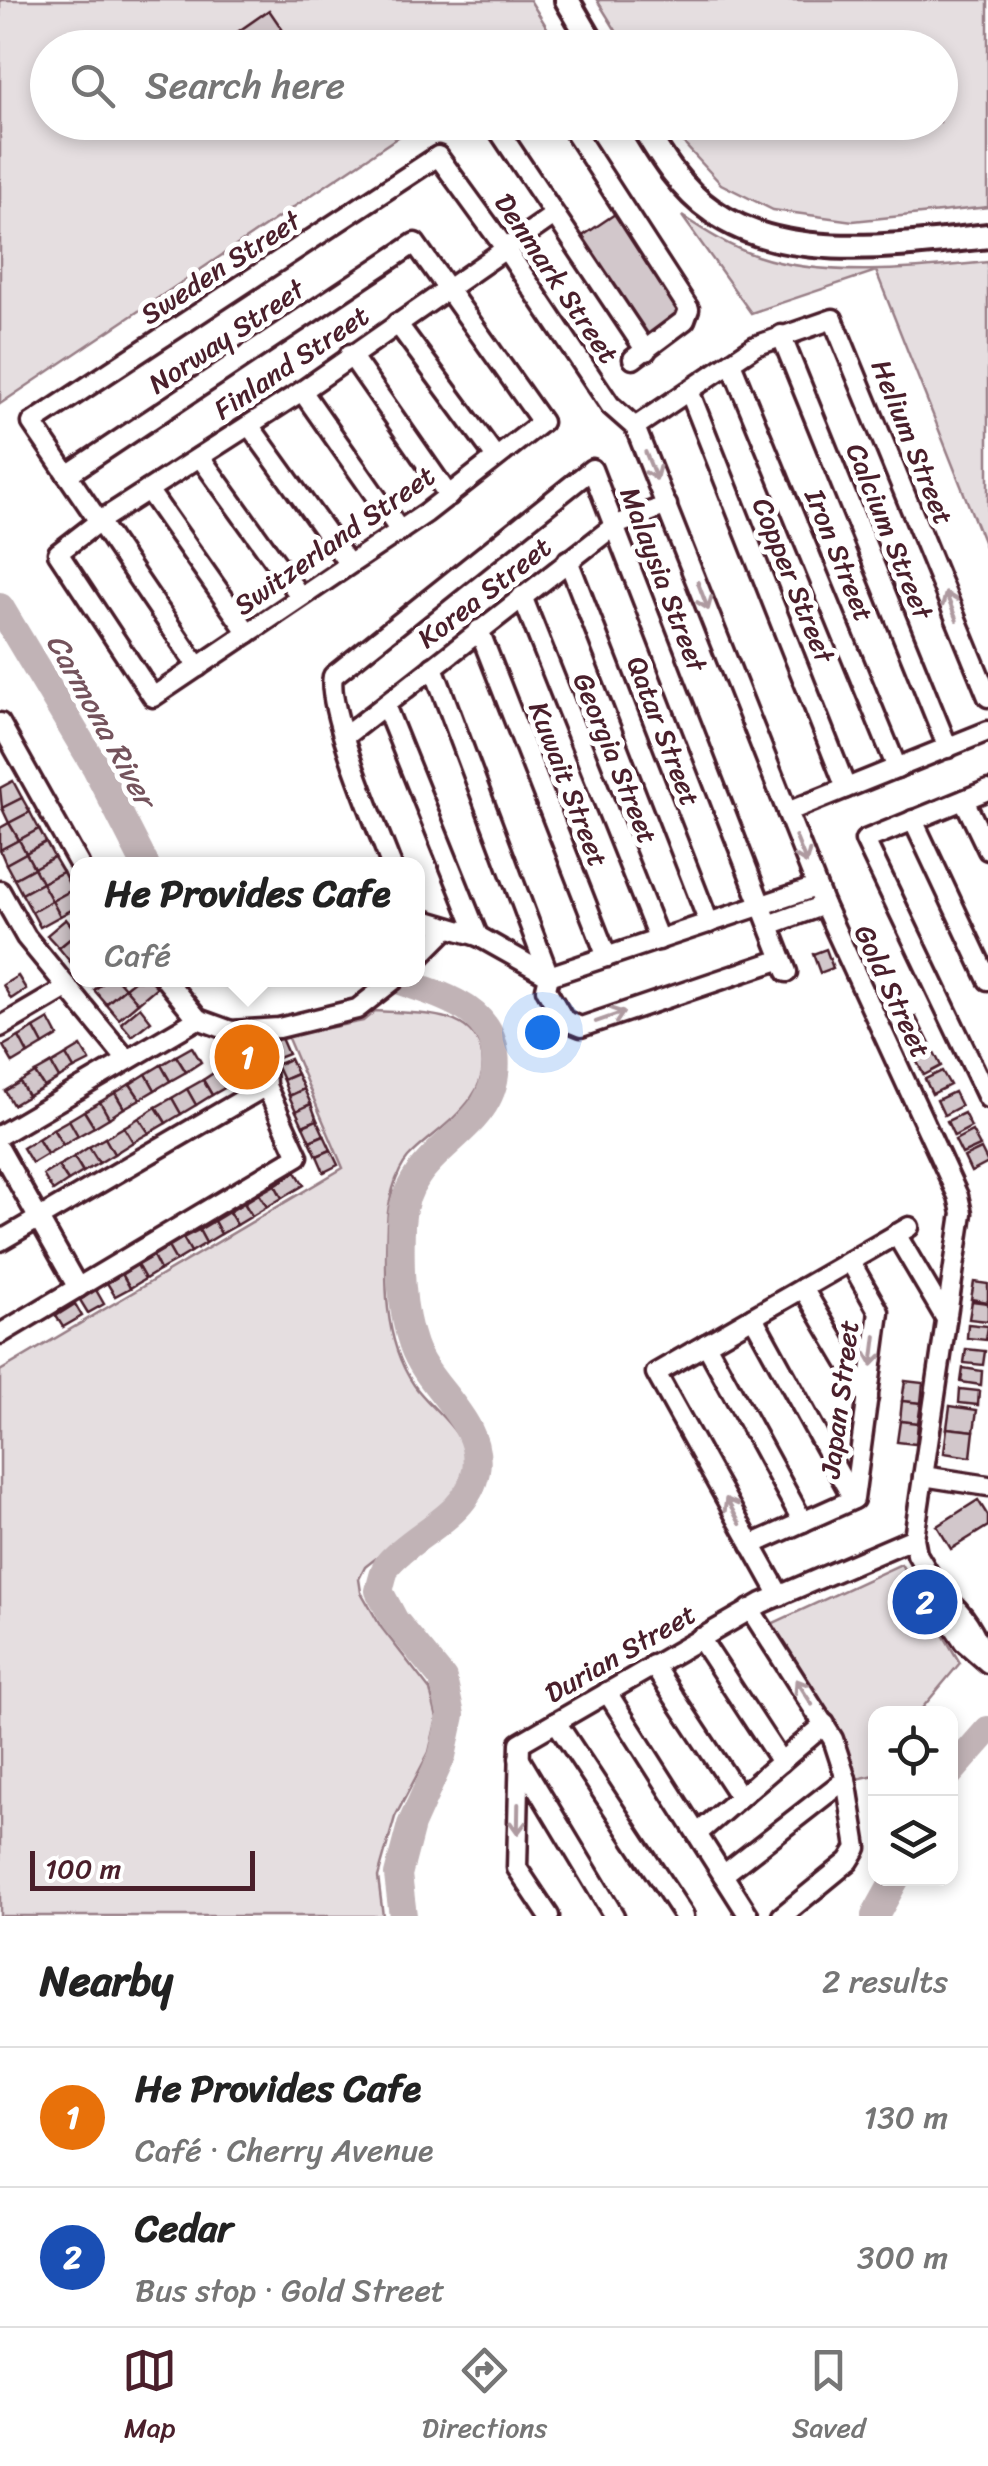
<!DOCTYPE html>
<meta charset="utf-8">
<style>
body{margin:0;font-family:Sriracha,sans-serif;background:#f6f6f6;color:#222}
.controls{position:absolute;right:30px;bottom:30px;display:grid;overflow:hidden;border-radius:20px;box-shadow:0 5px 15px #0003}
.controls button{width:90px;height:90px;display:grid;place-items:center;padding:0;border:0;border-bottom:2px solid #e0e0e0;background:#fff;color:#222;font:50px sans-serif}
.scale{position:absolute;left:30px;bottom:25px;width:225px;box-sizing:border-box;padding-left:10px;border:5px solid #4a1f2b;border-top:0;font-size:28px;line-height:35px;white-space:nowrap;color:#4a1f2b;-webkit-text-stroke:8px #fff;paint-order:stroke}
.you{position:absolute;left:542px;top:1032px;width:35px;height:35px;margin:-25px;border:8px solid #fff;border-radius:50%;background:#1a73e8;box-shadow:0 0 0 15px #1a73e833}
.badge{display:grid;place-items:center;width:65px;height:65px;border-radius:50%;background:#4a1f2b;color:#fff;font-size:32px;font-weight:700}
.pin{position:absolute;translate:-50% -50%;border:5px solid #fff;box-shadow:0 2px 10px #0006}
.popup{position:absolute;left:70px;top:857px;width:355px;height:130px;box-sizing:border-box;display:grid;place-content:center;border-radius:20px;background:#fff;filter:drop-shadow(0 2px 8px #0005);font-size:32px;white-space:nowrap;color:#767676}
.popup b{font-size:38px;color:#222}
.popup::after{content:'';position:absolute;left:50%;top:100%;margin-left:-20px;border:20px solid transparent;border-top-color:#fff}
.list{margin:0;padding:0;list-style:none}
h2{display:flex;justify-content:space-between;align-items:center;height:130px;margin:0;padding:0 40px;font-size:42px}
h2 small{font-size:32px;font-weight:400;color:#767676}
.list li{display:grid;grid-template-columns:65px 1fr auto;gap:30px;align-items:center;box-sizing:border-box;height:140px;padding:0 40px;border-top:2px solid #e0e0e0}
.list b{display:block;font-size:38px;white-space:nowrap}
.list p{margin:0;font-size:32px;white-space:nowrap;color:#767676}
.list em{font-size:32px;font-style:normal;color:#767676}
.icon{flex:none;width:55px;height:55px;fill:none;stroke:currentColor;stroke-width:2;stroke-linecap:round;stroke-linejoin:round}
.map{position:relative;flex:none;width:988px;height:1916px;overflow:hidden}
.search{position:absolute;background:#fff;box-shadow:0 5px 15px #0003;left:30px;right:30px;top:30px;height:110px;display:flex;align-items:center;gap:25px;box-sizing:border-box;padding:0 35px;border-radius:55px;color:#767676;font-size:38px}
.sheet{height:410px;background:#fff}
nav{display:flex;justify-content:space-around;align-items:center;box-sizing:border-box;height:140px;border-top:2px solid #e0e0e0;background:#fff;font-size:28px;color:#767676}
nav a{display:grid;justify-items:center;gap:5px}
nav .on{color:#4a1f2b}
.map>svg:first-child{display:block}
</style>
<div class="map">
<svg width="988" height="1916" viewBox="0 0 988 1916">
<rect width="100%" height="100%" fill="#fff"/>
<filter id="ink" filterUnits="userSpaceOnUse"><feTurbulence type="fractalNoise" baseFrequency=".01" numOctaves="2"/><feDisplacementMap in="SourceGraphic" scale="20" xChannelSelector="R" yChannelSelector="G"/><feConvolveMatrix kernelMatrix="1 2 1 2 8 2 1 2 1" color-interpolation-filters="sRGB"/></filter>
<g filter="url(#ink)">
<g fill="#e5dee0" stroke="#987e86" stroke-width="2.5">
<path d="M0 0H530L551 34 531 47 48 48V122L419 123 0 404Z"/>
<path d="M597 0H988V207L853 221 773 210 721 184 686 146 672 123 940 122V48L626 47Z"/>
<path d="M682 216C706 232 730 247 757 256 825 279 918 269 988 262V554L876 271 751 313Z"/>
<path d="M375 1011C410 1014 470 1008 481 1050 494 1100 436 1128 408 1158 395 1173 388 1203 387 1223 385 1277 382 1338 414 1385 433 1413 482 1440 462 1481 451 1505 388 1548 365 1567L359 1579 361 1592 381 1627 430 1690 437 1718 429 1752 395 1817 378 1877 383 1916H0V1371L343 1168 287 1036 363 1021Z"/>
<path d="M901 1564 960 1663 918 1713 876 1714 875 1775 852 1780 769 1625Z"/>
</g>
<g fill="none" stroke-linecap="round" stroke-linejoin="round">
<g stroke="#c1b3b6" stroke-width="28">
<path d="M0 607 95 766 145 864"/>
<path d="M398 980C435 994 489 1005 495 1053 505 1136 404 1141 401 1225 400 1263 400 1309 413 1345 428 1389 484 1421 476 1471 468 1516 416 1532 389 1563 383 1570 382 1582 379 1591L395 1621 443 1679 451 1715 442 1756 411 1825 398 1875 403 1916"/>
<path d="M950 1773 988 1730"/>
<path d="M875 1916 896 1878"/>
</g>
</g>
<g fill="#d2c7cb" stroke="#4a1f2b" stroke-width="2.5">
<path d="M269 10 284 32 262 48H232L226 40Z"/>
<path d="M621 210 688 309 643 340 575 241Z"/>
<path d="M13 781 22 798 2 808 0 788Z"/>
<path d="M22 798 30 812 9 823 2 808Z"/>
<path d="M30 812 39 829 19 840 9 823Z"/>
<path d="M9 823 19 840 0 850V828Z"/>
<path d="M39 829 46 842 26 853 19 840Z"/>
<path d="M19 840 26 853 6 864 0 850Z"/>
<path d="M46 842 54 857 34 868 26 853Z"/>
<path d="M26 853 34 868 14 879 6 864Z"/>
<path d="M54 857 63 872 42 883 34 868Z"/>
<path d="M34 868 42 883 22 894 14 879Z"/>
<path d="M63 872 72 890 52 901 42 883Z"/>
<path d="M42 883 52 901 32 912 22 894Z"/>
<path d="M72 890 77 907 60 916 52 901Z"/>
<path d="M52 901 60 916 40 927 32 912Z"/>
<path d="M66 919 77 933 59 948 47 935Z"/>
<path d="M77 933V957L71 963 59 948Z"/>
<path d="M826 949 833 968 820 973 813 954Z"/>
<path d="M18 976 26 989 11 999 3 985Z"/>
<path d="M107 980H118L125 988 106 1004 94 990Z"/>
<path d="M135 980H150L157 987 138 1003 125 988Z"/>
<path d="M125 988 138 1003 119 1019 106 1004Z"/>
<path d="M140 1007 151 1021 132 1036 121 1023Z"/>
<path d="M916 1017 923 1031 906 1039 899 1025Z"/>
<path d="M49 1019 58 1036 43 1045 34 1028Z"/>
<path d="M34 1028 43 1045 28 1054 19 1037Z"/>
<path d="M925 1034 932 1048 915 1057 907 1042Z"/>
<path d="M19 1037 28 1054 13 1063 3 1046Z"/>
<path d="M281 1038 288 1054 273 1060 266 1045Z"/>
<path d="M81 1046 90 1061 74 1069 66 1055Z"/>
<path d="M192 1047 201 1062 186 1072 176 1056Z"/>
<path d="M250 1052 258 1075 239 1082 231 1058Z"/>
<path d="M934 1052 941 1066 924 1075 916 1060Z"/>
<path d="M66 1055 74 1069 59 1078 51 1064Z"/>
<path d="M176 1056 186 1072 170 1081 161 1065Z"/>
<path d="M290 1059 297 1074 283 1080 276 1065Z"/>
<path d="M51 1064 59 1078 44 1087 35 1073Z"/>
<path d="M161 1065 170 1081 155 1090 146 1074Z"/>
<path d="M218 1070 228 1086 212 1095 203 1080Z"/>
<path d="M942 1071 950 1085 932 1094 925 1079Z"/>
<path d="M35 1073 44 1087 28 1096 20 1082Z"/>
<path d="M146 1074 155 1090 140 1099 130 1084Z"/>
<path d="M297 1074 304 1089 289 1096 283 1080Z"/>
<path d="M203 1080 212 1095 196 1105 187 1089Z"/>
<path d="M20 1082 28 1096 13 1105 5 1091Z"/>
<path d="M130 1084 140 1099 124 1108 115 1093Z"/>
<path d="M187 1089 196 1105 181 1114 172 1098Z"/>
<path d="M304 1089 311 1104 296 1111 289 1096Z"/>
<path d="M954 1092 961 1106 944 1115 937 1100Z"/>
<path d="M115 1093 124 1108 109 1118 100 1102Z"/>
<path d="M172 1098 181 1114 166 1123 156 1107Z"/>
<path d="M100 1102 109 1118 94 1127 84 1111Z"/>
<path d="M311 1104 317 1120 303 1126 296 1111Z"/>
<path d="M156 1107 166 1123 149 1133 139 1118Z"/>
<path d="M84 1111 94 1127 78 1136 69 1120Z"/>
<path d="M964 1113 971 1127 954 1136 947 1121Z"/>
<path d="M139 1118 149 1133 133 1142 124 1127Z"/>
<path d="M69 1120 78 1136 63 1145 53 1129Z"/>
<path d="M317 1120 324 1135 310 1141 303 1126Z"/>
<path d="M124 1127 133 1142 114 1154 105 1138Z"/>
<path d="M53 1129 63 1145 47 1154 38 1139Z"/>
<path d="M972 1131 980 1146 962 1154 955 1140Z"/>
<path d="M324 1135 331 1150 317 1156 310 1141Z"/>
<path d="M105 1138 114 1154 99 1163 89 1147Z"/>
<path d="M38 1139 47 1154 32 1163 23 1148Z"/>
<path d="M89 1147 99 1163 83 1172 74 1157Z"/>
<path d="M981 1149 988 1163 971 1172 964 1157Z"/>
<path d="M331 1150 338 1165 324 1172 317 1156Z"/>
<path d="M74 1157 83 1172 68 1181 58 1166Z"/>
<path d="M58 1166 68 1181 53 1191 43 1175Z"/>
<path d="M296 1172 304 1185 282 1198 275 1185Z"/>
<path d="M275 1185 282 1198 267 1207 259 1194Z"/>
<path d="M259 1194 267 1207 252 1216 244 1203Z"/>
<path d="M244 1203 252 1216 237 1225 229 1212Z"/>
<path d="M229 1212 237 1225 221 1234 214 1221Z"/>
<path d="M214 1221 221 1234 206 1243 199 1230Z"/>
<path d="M199 1230 206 1243 191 1252 183 1238Z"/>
<path d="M183 1238 191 1252 176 1261 168 1247Z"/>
<path d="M168 1247 176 1261 160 1270 153 1256Z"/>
<path d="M153 1256 160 1270 145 1279 137 1265Z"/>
<path d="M137 1265 145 1279 130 1288 122 1274Z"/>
<path d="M122 1274 130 1288 115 1296 107 1283Z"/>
<path d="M974 1282 988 1284V1302L971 1299Z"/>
<path d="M96 1290 104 1304 88 1313 80 1300Z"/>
<path d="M972 1301 988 1303V1321L969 1319Z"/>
<path d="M75 1304 82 1316 63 1327 56 1316Z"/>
<path d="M968 1324 988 1326 986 1340 967 1338Z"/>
<path d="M966 1349 985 1351 983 1365 964 1363Z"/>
<path d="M963 1368 982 1371 981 1385 961 1382Z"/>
<path d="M905 1381 923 1383 921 1403 902 1401Z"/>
<path d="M960 1389 979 1391 978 1405 959 1403Z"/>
<path d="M902 1401 921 1403 918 1423 900 1421Z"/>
<path d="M950 1406 977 1410 974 1431 947 1428Z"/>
<path d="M900 1421 918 1423 916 1444 897 1442Z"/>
<path d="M947 1428 974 1431 971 1457 944 1453Z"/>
<path d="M978 1500 988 1516V1526L951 1549 937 1526Z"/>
<circle cx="904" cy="1597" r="11"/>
</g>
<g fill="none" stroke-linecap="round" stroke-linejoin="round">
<g stroke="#4a1f2b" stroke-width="25">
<g id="minor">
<path d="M493 122 646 351"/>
<path d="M568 122 689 309 685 320 633 359"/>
<path d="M397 323 495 456"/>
<path d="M781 335 948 748"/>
<path d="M350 354 449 496"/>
<path d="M731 363 897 768"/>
<path d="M302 391 400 531"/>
<path d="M690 393 846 788"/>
<path d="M249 425 348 563"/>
<path d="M635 427 755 346 833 319 988 697"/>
<path d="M200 457 300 596"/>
<path d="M67 475 415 243 542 422 426 513 153 697 58 553 98 522 302 391 554 215"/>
<path d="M148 490 248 633"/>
<path d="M568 560 709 923"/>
<path d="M522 596 659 940"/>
<path d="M479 630 607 957"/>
<path d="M198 667 32 423 438 156 505 248 610 405 635 427 824 905 958 1196 962 1213 914 1538 917 1554 941 1594 950 1621 964 1642 988 1663"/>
<path d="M433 667 549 976 546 989 564 1020 581 1027 782 959"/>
<path d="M385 705 478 936"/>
<path d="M0 723 79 864"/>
<path d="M344 737 614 526 667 505"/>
<path d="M988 790 865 840 988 1098"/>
<path d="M964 800 988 850"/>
<path d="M787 812 988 731"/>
<path d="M913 820 988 980"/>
<path d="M391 864C377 827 326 709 333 676L592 469 787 972"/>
<path d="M0 891 26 937 127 1060"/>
<path d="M417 918 478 936 549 976"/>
<path d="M769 925 824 905"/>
<path d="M417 959 448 928"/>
<path d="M549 976 816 887"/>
<path d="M166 980 198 1019 231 1031 279 1028 357 1009 394 980"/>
<path d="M0 1027 68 987"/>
<path d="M0 1135 198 1019"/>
<path d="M0 1150 78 1288"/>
<path d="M896 1234 946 1319"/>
<path d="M0 1241 266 1086"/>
<path d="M803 1288 868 1398"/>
<path d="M753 1317 853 1499"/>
<path d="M0 1334 298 1156 266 1086 265 1066"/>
<path d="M706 1344 803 1522"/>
<path d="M923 1476 988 1486"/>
<path d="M751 1545 854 1499 879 1312 850 1261"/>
<path d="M942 1595C965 1614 975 1631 985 1659"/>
<path d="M780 1596 656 1373 909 1227"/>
<path d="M750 1609 833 1739 846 1779 857 1848 849 1861 782 1916"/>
<path d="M700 1638 781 1762"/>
<path d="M653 1665 740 1797"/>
<path d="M607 1692 749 1916"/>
<path d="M556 1722 684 1916"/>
<path d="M519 1758 614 1916"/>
<path d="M697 1834 825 1724"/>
<path d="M723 1875 846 1779"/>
<path d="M549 1916 517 1868 520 1743 762 1603 914 1538"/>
</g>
</g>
<g stroke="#4a1f2b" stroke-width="30">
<g id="secondary">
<path d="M567 0 595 48"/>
<path d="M640 122C660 155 680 189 712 211 785 264 904 245 988 236"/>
</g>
</g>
<use href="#minor" stroke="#fff" stroke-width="18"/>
<use href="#secondary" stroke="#fff" stroke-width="22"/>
</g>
<defs><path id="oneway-shaft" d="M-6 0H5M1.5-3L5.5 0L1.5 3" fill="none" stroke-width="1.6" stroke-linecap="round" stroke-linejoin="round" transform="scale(2.5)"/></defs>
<g stroke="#ae9aa0">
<use href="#oneway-shaft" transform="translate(651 466) rotate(68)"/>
<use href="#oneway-shaft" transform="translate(703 596) rotate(69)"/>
<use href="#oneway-shaft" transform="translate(951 606) rotate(-112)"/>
<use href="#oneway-shaft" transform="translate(801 850) rotate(68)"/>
<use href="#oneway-shaft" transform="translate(610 1017) rotate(-19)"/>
<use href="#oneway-shaft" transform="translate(874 1351) rotate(97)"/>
<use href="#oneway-shaft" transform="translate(733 1511) rotate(-119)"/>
<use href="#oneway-shaft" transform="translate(804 1692) rotate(-123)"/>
<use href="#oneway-shaft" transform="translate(518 1819) rotate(91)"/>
</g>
</g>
<g text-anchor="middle" stroke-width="10" stroke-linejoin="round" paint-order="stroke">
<g font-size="28" fill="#4a1f2b" stroke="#fff">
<text transform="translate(220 267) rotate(-33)" y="10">Sweden Street</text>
<text transform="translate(557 278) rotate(56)" y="10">Denmark Street</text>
<text transform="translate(226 336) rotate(-34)" y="10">Norway Street</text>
<text transform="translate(291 362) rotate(-34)" y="10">Finland Street</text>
<text transform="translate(913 442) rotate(68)" y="10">Helium Street</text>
<text transform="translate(890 531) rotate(68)" y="10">Calcium Street</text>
<text transform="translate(334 540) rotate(-35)" y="10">Switzerland Street</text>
<text transform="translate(840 555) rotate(68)" y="10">Iron Street</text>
<text transform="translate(664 579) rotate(69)" y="10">Malaysia Street</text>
<text transform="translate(794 580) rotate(68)" y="10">Copper Street</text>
<text transform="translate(484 592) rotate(-38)" y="10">Korea Street</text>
<text transform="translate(664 731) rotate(69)" y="10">Qatar Street</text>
<text transform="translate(616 758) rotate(68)" y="10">Georgia Street</text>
<text transform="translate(569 784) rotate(69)" y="10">Kuwait Street</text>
<text transform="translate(893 991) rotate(65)" y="10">Gold Street</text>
<text transform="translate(839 1399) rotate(-83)" y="10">Japan Street</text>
<text transform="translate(620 1653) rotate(-30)" y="10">Durian Street</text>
</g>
<g font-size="30" font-style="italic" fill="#74535c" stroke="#fff">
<text transform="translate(101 720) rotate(61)" y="10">Carmona River</text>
</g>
</g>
</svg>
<div class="controls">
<button><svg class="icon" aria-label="locate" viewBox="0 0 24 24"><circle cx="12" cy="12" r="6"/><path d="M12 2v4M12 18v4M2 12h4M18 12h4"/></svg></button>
<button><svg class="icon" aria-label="layers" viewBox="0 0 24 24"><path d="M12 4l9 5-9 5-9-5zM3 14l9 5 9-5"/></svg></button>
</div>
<div class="scale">100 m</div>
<div class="you"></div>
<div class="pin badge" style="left:247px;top:1057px;background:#e8710a">1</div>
<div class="popup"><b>He Provides Cafe</b>Café</div>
<div class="pin badge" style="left:925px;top:1602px;background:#1a4fb4">2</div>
<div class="search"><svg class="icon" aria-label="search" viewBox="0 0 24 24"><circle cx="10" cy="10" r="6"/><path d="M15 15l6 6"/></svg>Search here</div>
</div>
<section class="sheet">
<h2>Nearby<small>2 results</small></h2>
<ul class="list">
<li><span class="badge" style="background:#e8710a">1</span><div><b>He Provides Cafe</b><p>Café · Cherry Avenue</p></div><em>130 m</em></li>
<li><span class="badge" style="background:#1a4fb4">2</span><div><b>Cedar</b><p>Bus stop · Gold Street</p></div><em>300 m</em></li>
</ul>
</section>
<nav>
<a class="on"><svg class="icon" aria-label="map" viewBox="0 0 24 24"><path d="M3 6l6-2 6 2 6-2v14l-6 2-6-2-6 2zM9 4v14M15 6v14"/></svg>Map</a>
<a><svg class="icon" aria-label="directions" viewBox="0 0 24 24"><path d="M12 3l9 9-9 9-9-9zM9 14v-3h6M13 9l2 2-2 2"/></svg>Directions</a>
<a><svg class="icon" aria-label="saved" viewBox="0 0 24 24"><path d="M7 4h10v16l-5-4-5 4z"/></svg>Saved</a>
</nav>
